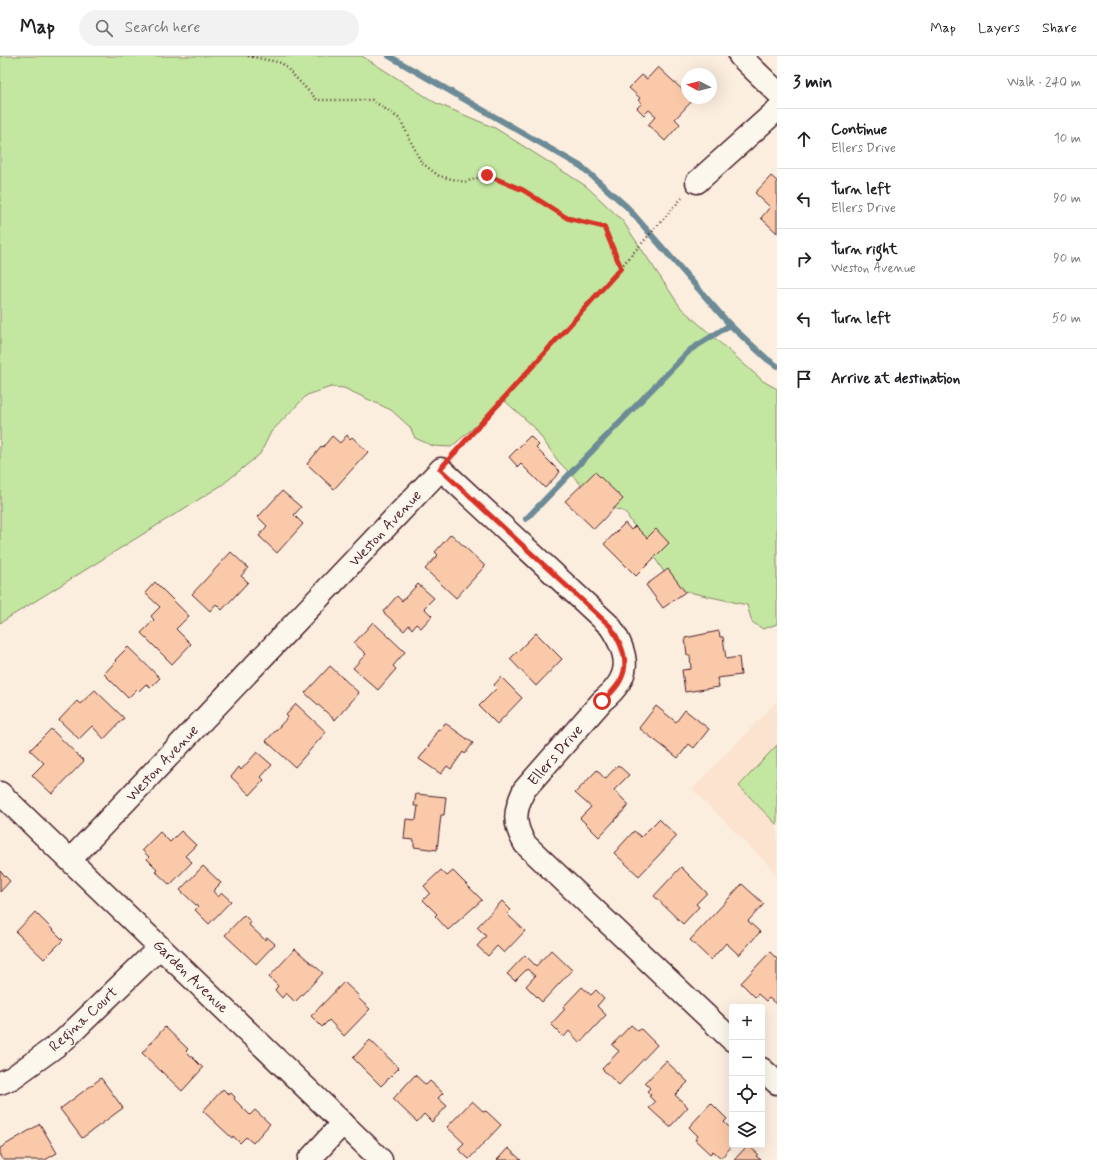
<!DOCTYPE html>
<meta charset="utf-8">
<style>
body{margin:0;font-family:Mynerve,sans-serif;background:#f2f2f2;color:#202124}
.controls{position:absolute;right:12px;bottom:12px;display:grid;overflow:hidden;border-radius:4px;box-shadow:0 4px 16px #0002}
.controls button{width:36px;height:36px;display:grid;place-items:center;padding:0;border:0;border-bottom:1px solid #e0e0e0;background:#fff;color:#202124;font:20px sans-serif}
.compass{position:absolute;left:681px;top:12px;width:36px;height:36px;border-radius:50%;background:#fff;box-shadow:0 4px 16px #0002;rotate:277deg}
.stop{position:absolute;width:12px;height:12px;margin:-9px;border:3px solid #d93025;border-radius:50%;background:#fff}
.stop.end{background:#d93025;border-color:#fff;box-shadow:0 1px 4px #0008}
.list{margin:0;padding:0;list-style:none}
h2{display:flex;justify-content:space-between;align-items:center;height:52px;margin:0;padding:0 16px;font-size:17px}
h2 small{font-size:13px;font-weight:400;color:#757577}
.list li{display:grid;grid-template-columns:26px 1fr auto;gap:12px;align-items:center;box-sizing:border-box;height:60px;padding:0 16px;border-top:1px solid #e0e0e0}
.list b{display:block;font-size:15px;white-space:nowrap}
.list p{margin:0;font-size:13px;white-space:nowrap;color:#757577}
.list em{font-size:13px;font-style:normal;color:#757577}
.icon{flex:none;width:22px;height:22px;fill:none;stroke:currentColor;stroke-width:2;stroke-linecap:round;stroke-linejoin:round}
.map{position:relative;flex:none;width:777px;height:1104px;overflow:hidden}
header{display:flex;align-items:center;gap:24px;box-sizing:border-box;height:56px;padding:0 20px;background:#fff;border-bottom:1px solid #e0e0e0}
header strong{font-size:19px}
nav{display:flex;gap:22px;margin-inline-start:auto;font-size:14px}
.search{width:280px;height:36px;background:#f2f2f2;display:flex;align-items:center;gap:10px;box-sizing:border-box;padding:0 14px;border-radius:22px;color:#757577;font-size:15px}
main{display:flex}
aside{flex:1;background:#fff}
.map>svg:first-child{display:block}
</style>
<header>
<strong>Map</strong>
<div class="search"><svg class="icon" aria-label="search" viewBox="0 0 24 24"><circle cx="10" cy="10" r="6"/><path d="M15 15l6 6"/></svg>Search here</div>
<nav><a>Map</a><a>Layers</a><a>Share</a></nav>
</header>
<main>
<div class="map">
<svg width="777" height="1104" viewBox="0 0 777 1104">
<rect width="100%" height="100%" fill="#fbeedf"/>
<filter id="ink" filterUnits="userSpaceOnUse"><feTurbulence type="fractalNoise" baseFrequency=".025" numOctaves="2"/><feDisplacementMap in="SourceGraphic" scale="8" xChannelSelector="R" yChannelSelector="G"/><feConvolveMatrix kernelMatrix="1 2 1 2 8 2 1 2 1" color-interpolation-filters="sRGB"/></filter>
<g filter="url(#ink)">
<path fill="#fbe3cf" d="M777 645V818L692 733Z"/>
<g fill="#c3e7a0" stroke="#868366">
<path d="M0 0H362L436 47 495 72 586 130 622 164 681 252 763 325 777 333V568L763 573 752 566 747 549 675 533 625 456 599 447 558 405 534 371 505 345 451 391 433 390 415 382 410 371 391 354 344 332 331 331 307 339 271 376 260 398 222 429 0 567Z"/>
<path d="M777 689V769L739 730Z"/>
</g>
<g fill="none" stroke-linecap="round" stroke-linejoin="round">
<g stroke="#6c8b96" stroke-width="6">
<path d="M389 0 582 111 627 151 730 269 767 303 777 310"/>
<path d="M526 463 690 294 730 269"/>
</g>
</g>
<g fill="#fac9a9" stroke="#4a1f2b">
<path d="M658 11 687 38V42H691L693 44 675 63 680 68 665 85 648 69 656 60 649 54 644 59 637 52 642 47 638 44 640 42 629 32 642 19 647 23Z"/>
<path d="M771 120 777 125V177L761 162 770 151 755 137Z"/>
<path d="M347 379 350 383 352 381 368 396 334 433 307 408 322 390 323 391 332 380 340 387Z"/>
<path d="M530 380 539 389 536 392 560 416 545 432 521 408 518 411 509 401Z"/>
<path d="M595 416 623 443 594 473 565 445Z"/>
<path d="M282 435 301 451 294 459 303 468 277 497 259 480 267 470 258 461Z"/>
<path d="M625 467 631 474 635 470 647 482 656 473 669 487 636 520 604 488Z"/>
<path d="M451 478 485 510 456 542 425 513 438 499 435 496Z"/>
<path d="M231 496 248 512 241 520 248 526 222 554 216 548 210 555 192 538Z"/>
<path d="M668 513 685 536 663 552 646 529Z"/>
<path d="M155 526 189 560 176 573 191 588 172 608 141 577 154 564 151 560 160 551 145 537Z"/>
<path d="M418 528 434 542 424 552 432 560 421 572 416 568 412 573 409 569 404 575 383 556 397 540 402 545Z"/>
<path d="M373 566 405 596 393 610 396 613 378 634 353 612 366 598 354 587Z"/>
<path d="M719 575 720 581H723L726 603 739 601 741 619 717 622 719 631 685 636 682 614 691 613 690 599H687L685 582Z"/>
<path d="M536 577 562 603 536 630 510 603Z"/>
<path d="M128 591 160 622 150 632 146 628 139 635 137 633 128 642 104 618 116 605 115 604Z"/>
<path d="M330 610 359 637 335 664 305 637Z"/>
<path d="M501 621 522 642 497 668 479 650 497 632 494 629Z"/>
<path d="M95 634 124 662 104 683 92 670 79 683 59 664 77 645 80 648Z"/>
<path d="M296 648 326 676 295 711 266 685 288 661 286 659Z"/>
<path d="M656 650 676 666 685 654 709 673 694 692 689 688 678 702 639 672Z"/>
<path d="M445 667 473 687 465 698 463 696 451 713 447 710 441 718 419 703 433 684 432 683 438 673 440 674Z"/>
<path d="M51 673 84 705 52 738 32 719 44 707 30 694Z"/>
<path d="M257 696 272 709 261 721 264 724 250 739 231 721 239 711 241 714Z"/>
<path d="M618 709 629 719 614 734 629 749 599 781 580 762 591 751 575 737 597 714 605 723Z"/>
<path d="M416 738 446 741 444 759H441L437 794 414 791V784L404 783 406 763 416 764 418 750H414Z"/>
<path d="M659 763 677 780 639 820 614 797 634 775 641 781Z"/>
<path d="M181 775 196 789 185 800 192 806 170 829 155 815 157 813 147 803 149 801 142 794 160 776 170 786Z"/>
<path d="M203 810 221 827 213 835 218 841 222 837 231 845 209 868 195 854 198 851 180 834Z"/>
<path d="M681 811 707 837 696 848 699 851 683 868 654 840Z"/>
<path d="M441 814 447 820 453 815 482 844 448 874 435 860 437 858 423 844 430 837 424 830Z"/>
<path d="M0 815 10 825 0 836Z"/>
<path d="M742 828 764 848 748 865 760 876 739 899 726 887 711 904 690 884Z"/>
<path d="M502 845 511 854 507 858 525 875 504 897 497 890 488 900 477 890 486 880 477 871Z"/>
<path d="M35 856 63 884 44 903 16 876Z"/>
<path d="M244 859 251 866 249 869 265 884 267 881 275 888 256 908 225 879Z"/>
<path d="M295 893 323 917 295 946 286 937 282 942 275 934 278 930 269 921Z"/>
<path d="M551 894 572 914 542 946 526 930 535 920 527 913 515 925 507 918 525 899 536 910Z"/>
<path d="M770 896 777 903V949L769 942 766 945 758 938 755 941 741 927Z"/>
<path d="M344 926 359 940 358 942 370 953 344 980 329 964 322 971 311 960Z"/>
<path d="M582 931 591 939 596 934 604 942 597 950 606 959 580 987 569 975 564 981 551 968 565 953 563 951Z"/>
<path d="M631 969 638 975 641 973 657 989 619 1029 602 1013 619 995 612 989Z"/>
<path d="M165 971 188 993 186 995 203 1012 182 1035 142 997Z"/>
<path d="M370 984 399 1012 381 1030 353 1002Z"/>
<path d="M666 1005 688 1026 675 1039 688 1051 670 1071 649 1052 655 1046 649 1040 651 1039 647 1035 650 1032 645 1027Z"/>
<path d="M415 1019 426 1029 430 1025 443 1037 438 1042 447 1050 432 1066 424 1058 417 1066 393 1043Z"/>
<path d="M101 1022 123 1052 82 1082 60 1053Z"/>
<path d="M223 1033 229 1039 231 1037 235 1041 234 1043 250 1059 255 1054 270 1068 253 1087 246 1081 240 1087 233 1080 232 1082 203 1055Z"/>
<path d="M472 1045 484 1056 486 1055 501 1069 469 1103 458 1093 464 1087 447 1071Z"/>
<path d="M711 1047 727 1063 724 1066 731 1073 729 1076 732 1079 733 1089 721 1102 713 1095 710 1098 695 1084 698 1080 689 1071Z"/>
<path d="M40 1068 57 1097 45 1104H3L0 1100V1092Z"/>
<path d="M748 1089 758 1098 756 1100 761 1104H734Z"/>
<path d="M508 1092 521 1104H497Z"/>
</g>
<g fill="none" stroke-linecap="round" stroke-linejoin="round">
<g stroke="#4a1f2b" stroke-width="25">
<g id="minor">
<path d="M740 0 777 36"/>
<path d="M697 126 777 54"/>
<path d="M0 737 381 1104"/>
<path d="M70 804 441 413 610 570C630 600 632 621 602 645L524 734C514 756 513 767 525 788L732 984"/>
<path d="M762 1013 777 1027"/>
<path d="M0 1027 12 1022 63 985 160 891"/>
<path d="M309 1104 343 1067"/>
</g>
</g>
<g stroke="#4a1f2b" stroke-width="2.5" stroke-dasharray="1 3" stroke-linecap="butt">
<path d="M248 0 282 7 317 44H372L400 63 421 106 439 120 465 126 487 119 523 134 567 162 604 171 621 212"/>
<path d="M456 397 682 142"/>
</g>
<use href="#minor" stroke="#fbf7ec" stroke-width="22"/>
</g>
</g>
<g fill="none" stroke-linecap="round" stroke-linejoin="round" filter="url(#ink)">
<path stroke="#d93025" stroke-width="5" d="M487 119 523 134 567 162 604 171 621 212 440 413 610 570C630 600 632 621 602 645"/>
</g>
<g text-anchor="middle" stroke-width="3" stroke-linejoin="round" paint-order="stroke">
<g font-size="15" fill="#4a1f2b" stroke="#fbf7ec">
<text transform="translate(385 472) rotate(-47)" y="5">Weston Avenue</text>
<text transform="translate(555 699) rotate(-49)" y="5">Ellers Drive</text>
<text transform="translate(162 707) rotate(-47)" y="5">Weston Avenue</text>
<text transform="translate(191 920) rotate(44)" y="5">Garden Avenue</text>
<text transform="translate(83 963) rotate(-43)" y="5">Regina Court</text>
</g>
</g>
</svg>
<div class="controls">
<button>+</button>
<button>−</button>
<button><svg class="icon" aria-label="locate" viewBox="0 0 24 24"><circle cx="12" cy="12" r="6"/><path d="M12 2v4M12 18v4M2 12h4M18 12h4"/></svg></button>
<button><svg class="icon" aria-label="layers" viewBox="0 0 24 24"><path d="M12 4l9 5-9 5-9-5zM3 14l9 5 9-5"/></svg></button>
</div>
<svg class="compass" viewBox="-18 -18 36 36"><path d="M0-13l5 13h-10z" fill="#e53935"/><path d="M0 13l5-13h-10z" fill="#757577"/></svg>
<div class="stop" style="left:602px;top:645px"></div>
<div class="stop end" style="left:487px;top:119px"></div>
</div>
<aside>
<h2>3 min<small>Walk · 240 m</small></h2>
<ul class="list">
<li><svg class="icon" aria-label="ahead" viewBox="0 0 24 24"><path d="M12 20V5M6 11l6-6 6 6"/></svg><div><b>Continue</b><p>Ellers Drive</p></div><em>10 m</em></li>
<li><svg class="icon" aria-label="left" viewBox="0 0 24 24"><path d="M17 20v-9H6M10 6l-5 5 5 5"/></svg><div><b>Turn left</b><p>Ellers Drive</p></div><em>90 m</em></li>
<li><svg class="icon" aria-label="right" viewBox="0 0 24 24"><path d="M7 20v-9h11M14 6l5 5-5 5"/></svg><div><b>Turn right</b><p>Weston Avenue</p></div><em>90 m</em></li>
<li><svg class="icon" aria-label="left" viewBox="0 0 24 24"><path d="M17 20v-9H6M10 6l-5 5 5 5"/></svg><div><b>Turn left</b></div><em>50 m</em></li>
<li><svg class="icon" aria-label="arrive" viewBox="0 0 24 24"><path d="M6 21V4h12l-3 4 3 4H6"/></svg><div><b>Arrive at destination</b></div></li>
</ul>
</aside>
</main>
